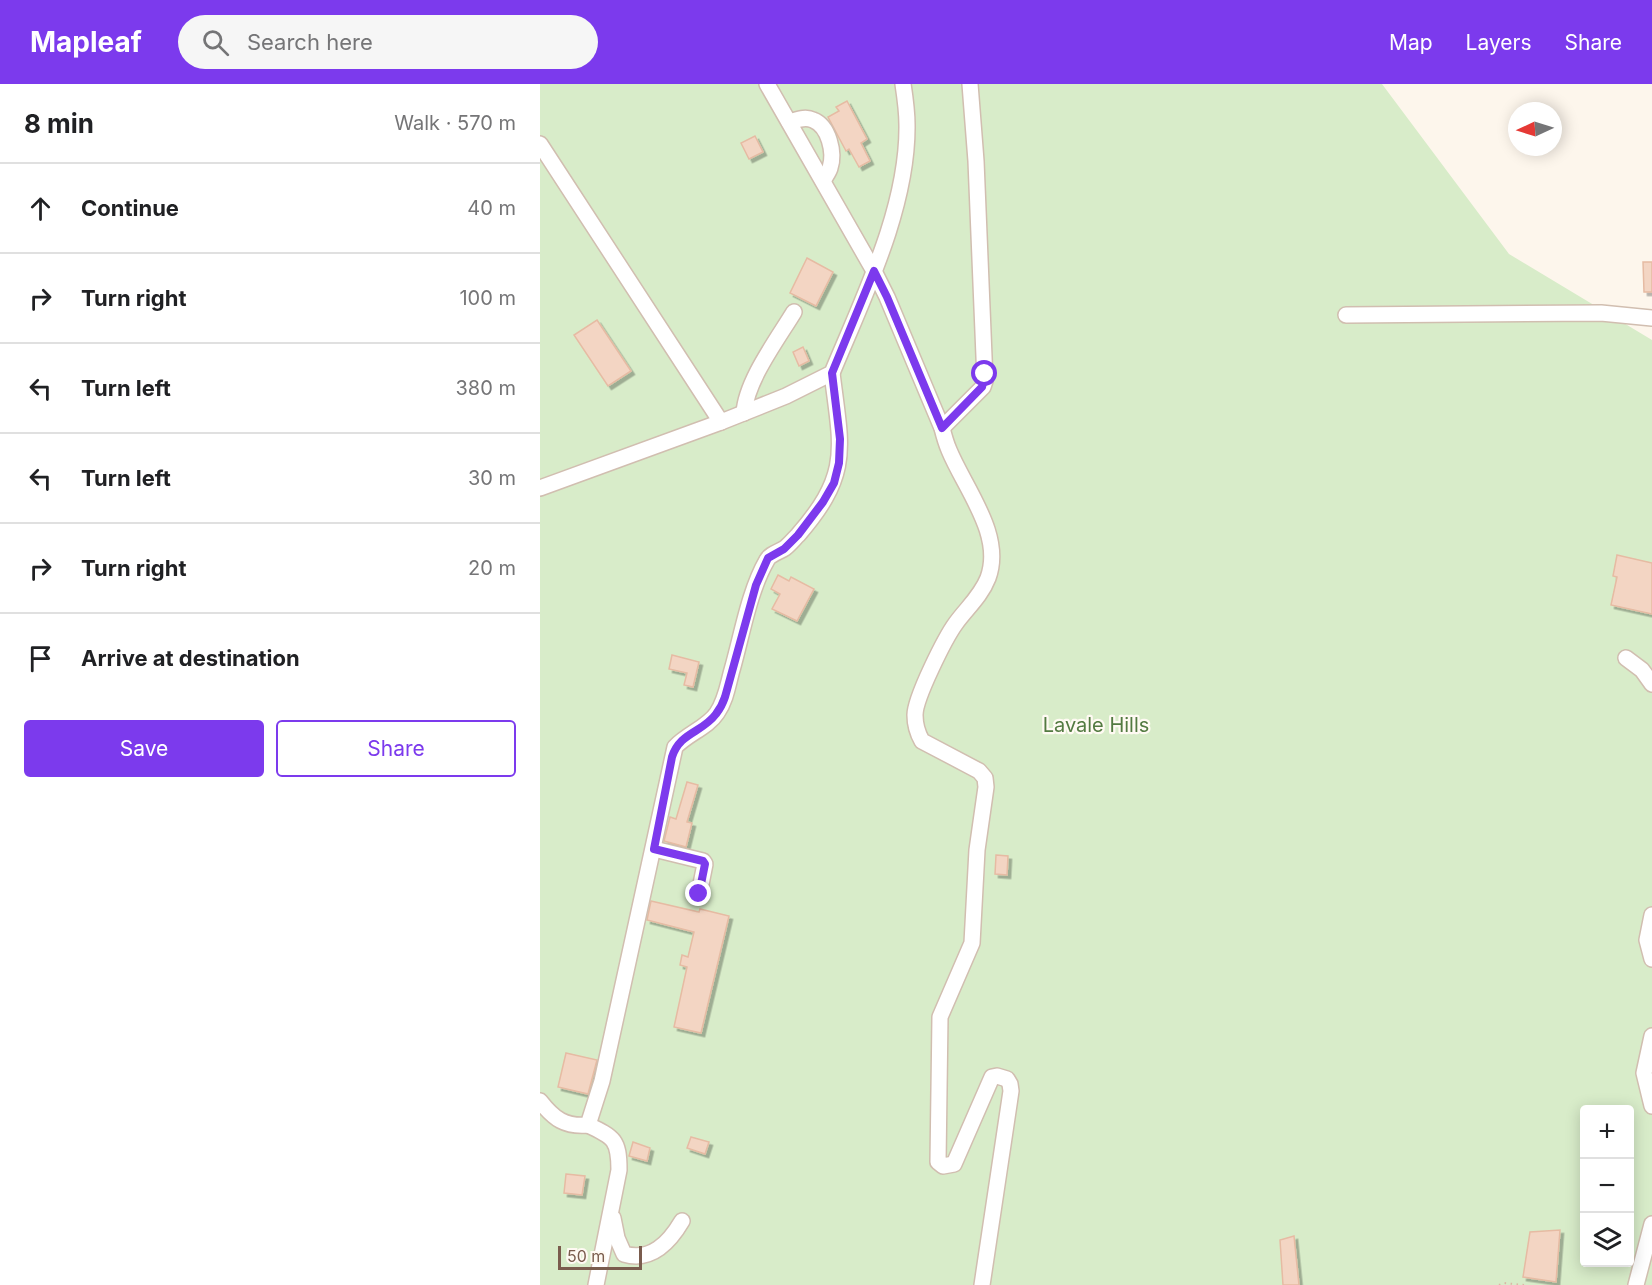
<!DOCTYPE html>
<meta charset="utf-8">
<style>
body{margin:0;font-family:Inter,sans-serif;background:#f6f6f6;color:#202124}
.controls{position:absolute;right:18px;bottom:18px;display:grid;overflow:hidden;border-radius:6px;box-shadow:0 3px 15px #0003}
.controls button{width:54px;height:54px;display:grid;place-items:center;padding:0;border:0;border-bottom:2px solid #e0e0e0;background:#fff;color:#202124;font:30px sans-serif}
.compass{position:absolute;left:968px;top:18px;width:54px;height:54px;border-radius:50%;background:#fff;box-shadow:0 3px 15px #0003;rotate:266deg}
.scale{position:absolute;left:18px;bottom:15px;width:84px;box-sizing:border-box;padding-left:6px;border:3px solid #7a5c4d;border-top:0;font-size:16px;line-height:21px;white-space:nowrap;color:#7a5c4d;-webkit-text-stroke:4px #fffaf3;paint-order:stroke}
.stop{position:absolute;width:18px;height:18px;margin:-14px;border:4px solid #7c3aed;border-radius:50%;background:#fff}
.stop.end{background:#7c3aed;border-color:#fff;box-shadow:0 2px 6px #0008}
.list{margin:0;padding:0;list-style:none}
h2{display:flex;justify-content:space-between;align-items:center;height:78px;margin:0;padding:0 24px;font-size:26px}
h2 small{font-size:20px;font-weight:400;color:#757577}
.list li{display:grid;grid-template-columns:39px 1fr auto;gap:18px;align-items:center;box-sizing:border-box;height:90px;padding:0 24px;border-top:2px solid #e0e0e0}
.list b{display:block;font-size:22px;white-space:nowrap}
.list em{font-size:20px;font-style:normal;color:#757577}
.actions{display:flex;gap:12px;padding:18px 24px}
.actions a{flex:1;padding:14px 0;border:2px solid #7c3aed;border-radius:6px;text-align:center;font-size:21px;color:#7c3aed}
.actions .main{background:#7c3aed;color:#fff}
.icon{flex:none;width:33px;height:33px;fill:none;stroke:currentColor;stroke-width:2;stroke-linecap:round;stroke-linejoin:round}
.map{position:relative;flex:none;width:1112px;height:1201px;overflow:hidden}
header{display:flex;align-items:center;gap:36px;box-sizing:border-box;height:84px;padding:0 30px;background:#7c3aed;color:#fff}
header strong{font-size:28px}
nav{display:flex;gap:33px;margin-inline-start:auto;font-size:21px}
.search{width:420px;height:54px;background:#f6f6f6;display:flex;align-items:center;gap:15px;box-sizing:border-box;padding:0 21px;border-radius:33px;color:#757577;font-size:22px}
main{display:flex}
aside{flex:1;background:#fff}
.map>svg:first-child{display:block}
</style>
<header>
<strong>Mapleaf</strong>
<div class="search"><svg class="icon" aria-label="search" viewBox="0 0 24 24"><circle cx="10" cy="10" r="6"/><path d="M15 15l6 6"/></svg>Search here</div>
<nav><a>Map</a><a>Layers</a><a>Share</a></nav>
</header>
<main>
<aside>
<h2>8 min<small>Walk · 570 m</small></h2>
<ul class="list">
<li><svg class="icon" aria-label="ahead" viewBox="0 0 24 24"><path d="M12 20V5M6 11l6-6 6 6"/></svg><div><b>Continue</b></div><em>40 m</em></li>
<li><svg class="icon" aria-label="right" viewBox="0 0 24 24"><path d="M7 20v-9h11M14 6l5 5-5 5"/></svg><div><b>Turn right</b></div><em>100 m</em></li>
<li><svg class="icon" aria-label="left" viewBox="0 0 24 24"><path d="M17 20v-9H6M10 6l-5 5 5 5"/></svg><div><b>Turn left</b></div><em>380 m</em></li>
<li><svg class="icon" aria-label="left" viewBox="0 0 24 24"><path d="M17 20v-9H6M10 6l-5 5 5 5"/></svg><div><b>Turn left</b></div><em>30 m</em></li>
<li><svg class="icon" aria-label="right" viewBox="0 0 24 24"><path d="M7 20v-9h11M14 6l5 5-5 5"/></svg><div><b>Turn right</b></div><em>20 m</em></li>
<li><svg class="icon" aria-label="arrive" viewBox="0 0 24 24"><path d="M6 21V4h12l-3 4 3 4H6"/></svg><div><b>Arrive at destination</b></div></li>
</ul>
<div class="actions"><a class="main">Save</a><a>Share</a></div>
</aside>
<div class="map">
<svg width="1112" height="1201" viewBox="0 0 1112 1201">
<defs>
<filter id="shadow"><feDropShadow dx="3.5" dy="3.5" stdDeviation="0" flood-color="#0004"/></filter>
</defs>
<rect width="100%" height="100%" fill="#fdf6ec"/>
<path fill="#d8ecc9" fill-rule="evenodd" d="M0 0H842L969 170 1112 256V1201H0ZM1044 1026H1090V1178H1044Z"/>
<g fill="#f3d5c3" stroke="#e6bba3" stroke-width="1.5" filter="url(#shadow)">
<path d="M307 17 327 55 321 59 330 77 319 83 309 65 306 67 288 33 299 27 296 23Z"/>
<path d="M215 52 223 68 209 75 201 59Z"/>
<path d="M267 174 293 188 276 222 250 209Z"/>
<path d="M1103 178H1112V208H1104Z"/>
<path d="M57 236 91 287 68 302 34 251Z"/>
<path d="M263 263 269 277 259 282 253 268Z"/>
<path d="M1077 471 1112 479V530L1071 521 1077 493 1073 492Z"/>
<path d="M238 491 249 497 251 493 274 505 257 537 232 525 240 510 231 505Z"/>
<path d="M132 571 159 578 153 603 144 601 147 589 129 585Z"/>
<path d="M147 698 158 701 147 738 152 739 146 763 124 757 130 733 136 735Z"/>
<path d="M456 771 468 772 467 791 455 790Z"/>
<path d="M111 817 159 828 160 825 189 832 161 949 134 943 147 883 140 881 142 871 148 873 154 848 107 836Z"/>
<path d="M26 969 57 976 48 1010 18 1003Z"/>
<path d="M151 1053 169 1058 165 1070 147 1064Z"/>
<path d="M93 1058 110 1064 107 1077 89 1072Z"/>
<path d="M26 1090 45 1092 42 1111 24 1109Z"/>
<path d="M1020 1146 1016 1198 983 1193 990 1148Z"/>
<path d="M754 1152 759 1201H743L740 1156Z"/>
</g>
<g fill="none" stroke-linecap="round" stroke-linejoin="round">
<g stroke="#d1beb0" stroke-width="18">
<g id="minor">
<path d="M227 0 334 187 347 213 402 344C404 352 406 359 409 366 425 405 464 451 448 494 441 512 427 524 416 539 405 554 375 614 375 631 375 640 378 650 382 657L439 687 445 694 446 703 437 766 432 859 400 933 398 1078 403 1082 414 1080 452 993 457 992 467 995 470 1000 471 1007 442 1201"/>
<path d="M249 38C257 36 265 32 273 36 289 42 295 69 290 84 289 88 285 93 283 97"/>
<path d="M0 60 181 338 0 404"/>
<path d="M806 231 1061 229 1112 234"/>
<path d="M204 329C206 297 237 256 254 228"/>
<path d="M181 338 246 312 292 289C323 214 368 124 367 41 367 27 365 13 363 0"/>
<path d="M402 344 443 303 445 297 436 77 430 0"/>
<path d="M1086 574 1102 586 1112 600"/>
<path d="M114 765 163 777 165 780 159 810"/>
<path d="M1112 831 1107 856 1112 875"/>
<path d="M1112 952 1104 989 1112 1022"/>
<path d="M0 1017C14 1035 25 1043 48 1041L62 997 135 663C147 650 168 643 177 629 186 616 188 600 192 586 202 551 209 507 227 476 230 470 239 468 245 464 250 460 254 455 258 451 312 389 301 364 292 289"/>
<path d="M48 1041C74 1053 79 1056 79 1086L56 1201"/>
<path d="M73 1134 77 1154 84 1170C111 1178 129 1159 142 1137"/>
<path d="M1096 1201 1112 1140"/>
</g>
</g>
<path stroke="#d9b8a5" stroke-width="2" stroke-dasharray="1.5 4.5" stroke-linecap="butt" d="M959 1201 964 1199 984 1201"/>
<use href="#minor" stroke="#fff" stroke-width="15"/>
</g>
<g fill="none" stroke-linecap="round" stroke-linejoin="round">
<path stroke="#7c3aed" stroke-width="8" d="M159 810 165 780 163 777 114 765 132 673C140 648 162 649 176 630 180 625 183 619 185 613L216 501 228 474 244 465 258 451 283 418 294 399 299 379 300 355 292 289 334 187 347 213 402 344 442 303 445 290"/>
</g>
<g text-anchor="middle" stroke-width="4.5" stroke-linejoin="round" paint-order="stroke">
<g font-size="20" fill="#537a41" stroke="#fffaf3">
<text x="556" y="648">Lavale Hills</text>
</g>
</g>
</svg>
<div class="controls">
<button>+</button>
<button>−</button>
<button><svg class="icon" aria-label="layers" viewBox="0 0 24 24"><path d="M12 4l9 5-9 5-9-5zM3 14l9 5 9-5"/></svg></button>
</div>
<svg class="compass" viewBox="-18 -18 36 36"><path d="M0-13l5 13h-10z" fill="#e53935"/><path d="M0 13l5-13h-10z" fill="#757577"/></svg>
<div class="scale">50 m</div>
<div class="stop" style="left:445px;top:290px"></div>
<div class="stop end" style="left:159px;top:810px"></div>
</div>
</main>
